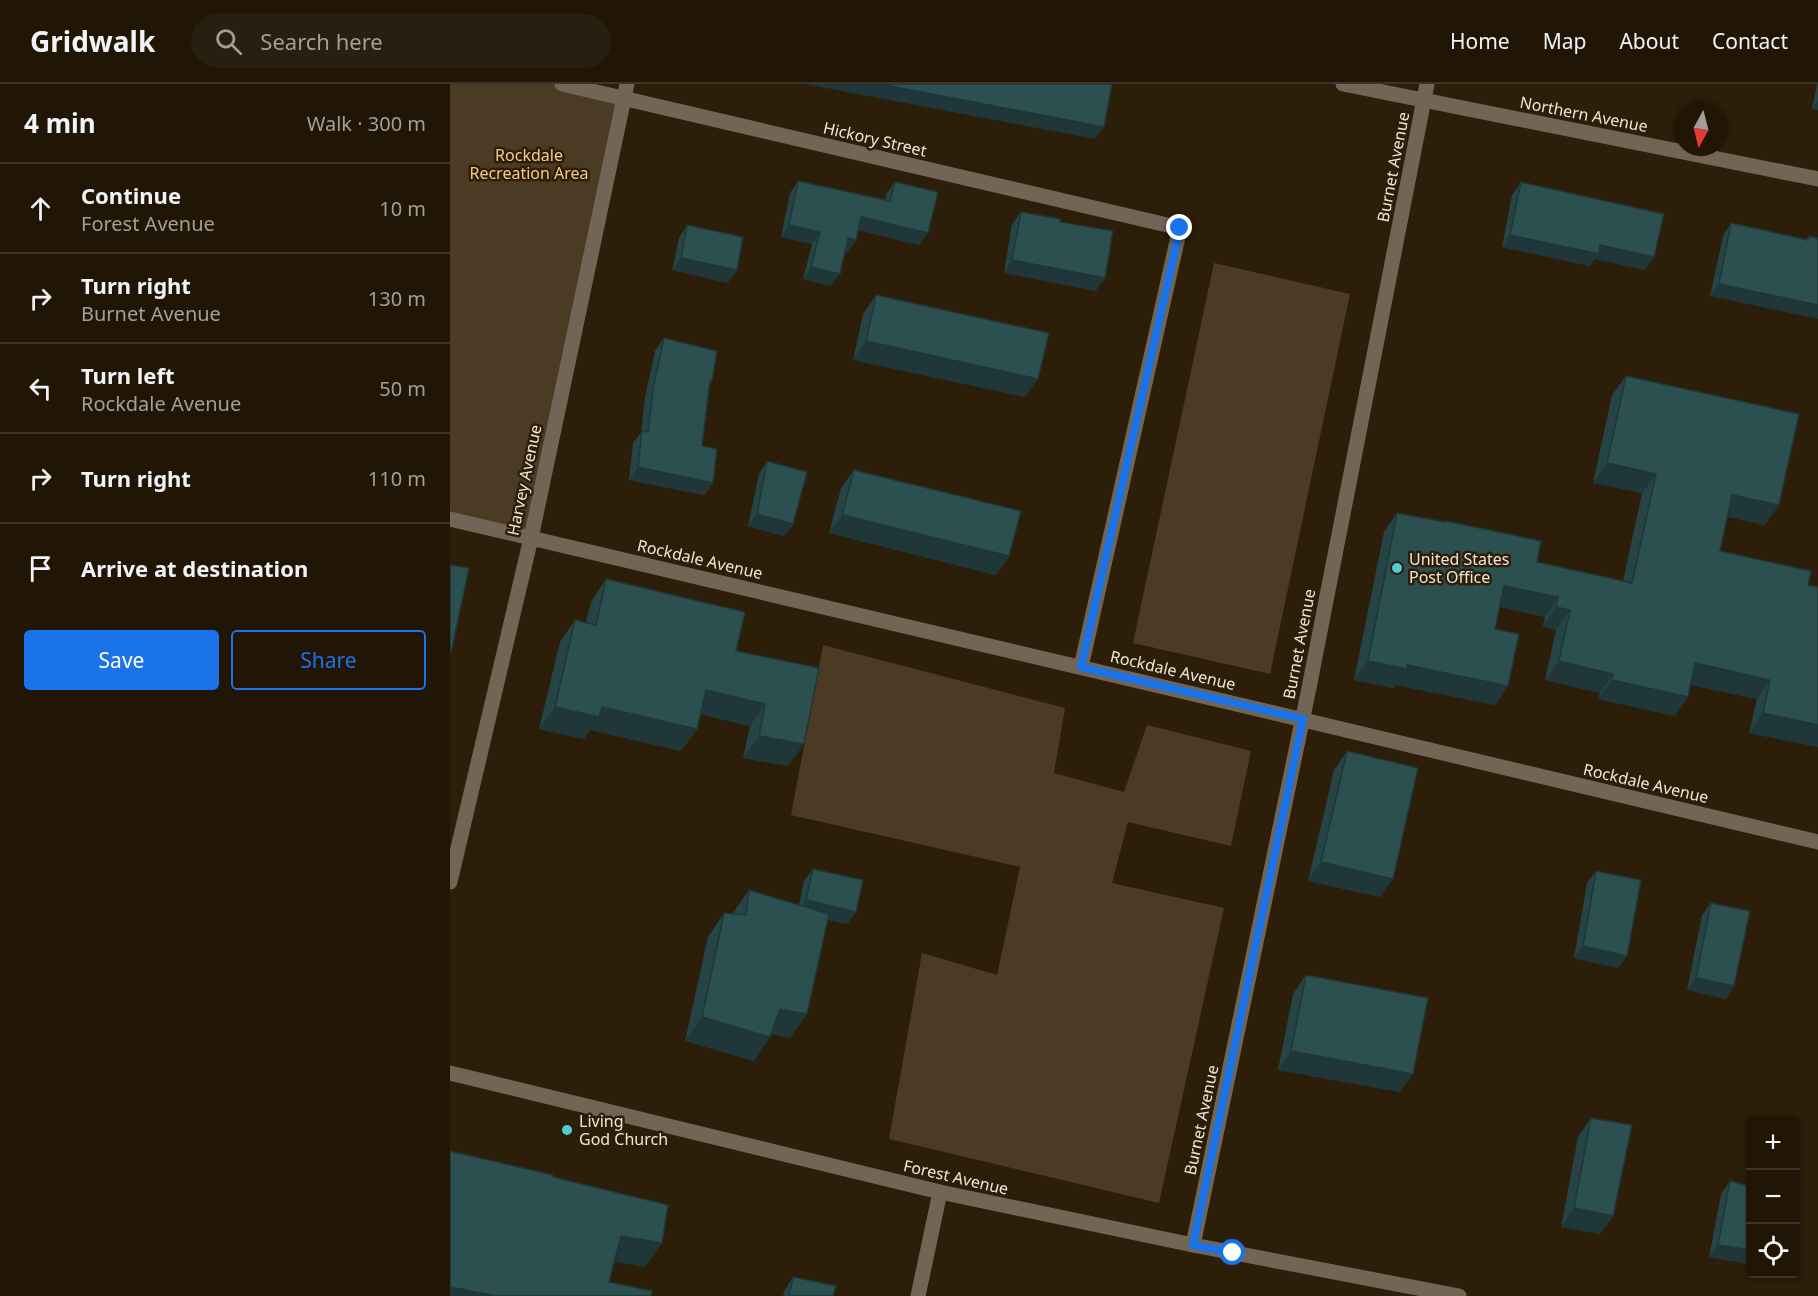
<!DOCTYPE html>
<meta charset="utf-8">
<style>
body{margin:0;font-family:"Noto Sans",sans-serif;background:#291f10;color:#f1f3f6}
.controls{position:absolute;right:18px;bottom:18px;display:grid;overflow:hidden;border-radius:6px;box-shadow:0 2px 4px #0004}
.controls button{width:54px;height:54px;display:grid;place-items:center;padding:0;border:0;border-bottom:2px solid #3e3528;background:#211606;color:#f1f3f6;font:30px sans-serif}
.compass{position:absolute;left:1224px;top:18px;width:54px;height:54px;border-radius:50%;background:#211606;box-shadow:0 2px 4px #0004;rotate:187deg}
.stop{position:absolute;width:18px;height:18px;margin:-14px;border:4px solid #1a73e8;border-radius:50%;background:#fff}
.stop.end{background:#1a73e8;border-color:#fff;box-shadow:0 2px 6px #0008}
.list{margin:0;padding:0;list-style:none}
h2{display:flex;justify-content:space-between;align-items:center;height:78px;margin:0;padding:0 24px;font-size:26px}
h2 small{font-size:20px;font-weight:400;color:#a29f9b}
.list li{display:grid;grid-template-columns:39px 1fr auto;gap:18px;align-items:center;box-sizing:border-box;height:90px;padding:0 24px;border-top:2px solid #3e3528}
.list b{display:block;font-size:22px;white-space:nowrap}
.list p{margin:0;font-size:20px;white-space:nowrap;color:#a29f9b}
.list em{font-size:20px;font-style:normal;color:#a29f9b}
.actions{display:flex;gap:12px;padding:18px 24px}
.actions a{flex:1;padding:14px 0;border:2px solid #1a73e8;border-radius:6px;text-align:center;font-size:21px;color:#1a73e8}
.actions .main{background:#1a73e8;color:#fff}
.icon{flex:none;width:33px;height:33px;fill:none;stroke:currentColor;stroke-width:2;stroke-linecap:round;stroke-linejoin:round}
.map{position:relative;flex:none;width:1368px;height:1212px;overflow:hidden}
header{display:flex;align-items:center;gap:36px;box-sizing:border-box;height:84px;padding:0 30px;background:#211606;border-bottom:2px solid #3e3528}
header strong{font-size:28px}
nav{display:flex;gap:33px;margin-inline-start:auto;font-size:21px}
.search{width:420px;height:54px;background:#291f10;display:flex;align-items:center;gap:15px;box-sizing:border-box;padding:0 21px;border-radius:33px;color:#a29f9b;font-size:22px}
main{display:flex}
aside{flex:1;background:#211606}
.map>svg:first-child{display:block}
</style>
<header>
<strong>Gridwalk</strong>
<div class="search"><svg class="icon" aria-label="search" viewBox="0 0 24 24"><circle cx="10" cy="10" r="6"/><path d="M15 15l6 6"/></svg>Search here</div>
<nav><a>Home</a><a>Map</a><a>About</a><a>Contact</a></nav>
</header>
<main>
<aside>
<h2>4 min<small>Walk · 300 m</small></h2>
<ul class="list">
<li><svg class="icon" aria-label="ahead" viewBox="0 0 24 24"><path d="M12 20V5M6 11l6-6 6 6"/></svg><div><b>Continue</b><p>Forest Avenue</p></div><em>10 m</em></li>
<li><svg class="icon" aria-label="right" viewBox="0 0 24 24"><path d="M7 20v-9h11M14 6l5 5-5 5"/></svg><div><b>Turn right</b><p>Burnet Avenue</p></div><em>130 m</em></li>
<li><svg class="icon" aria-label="left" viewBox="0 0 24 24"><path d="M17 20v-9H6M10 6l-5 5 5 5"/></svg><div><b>Turn left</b><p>Rockdale Avenue</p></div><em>50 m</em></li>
<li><svg class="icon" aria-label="right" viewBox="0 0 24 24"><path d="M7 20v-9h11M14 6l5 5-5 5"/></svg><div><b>Turn right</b></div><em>110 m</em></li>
<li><svg class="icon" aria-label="arrive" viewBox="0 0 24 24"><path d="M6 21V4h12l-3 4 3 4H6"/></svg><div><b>Arrive at destination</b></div></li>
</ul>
<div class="actions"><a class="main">Save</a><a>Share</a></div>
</aside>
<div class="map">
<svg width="1368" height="1212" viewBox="0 0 1368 1212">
<rect width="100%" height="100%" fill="#2c1e08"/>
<g fill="#4b3b24">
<path d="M0 0H112L174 15 81 454 0 436Z"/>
<path d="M764 179 900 210 820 590 683 559Z"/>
<path d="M373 561 615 624 604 689 674 708 697 641 801 667 781 762 678 738 662 799 774 824 709 1119 439 1055 472 869 547 891 570 783 341 731Z"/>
</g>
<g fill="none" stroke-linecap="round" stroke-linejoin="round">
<g stroke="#716555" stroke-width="15">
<path d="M112 0 730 144 631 583"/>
<path d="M893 0 1368 95"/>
<path d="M0 435 820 628 1368 758"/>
<path d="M0 798 81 454 177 0"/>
<path d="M0 989 490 1108 743 1161 1009 1212"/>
<path d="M743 1161 859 604 977 0"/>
<path d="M468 1212 490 1108"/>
</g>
</g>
<g fill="#264445">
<path d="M1367 0H1368V26L1362 25Z"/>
<path d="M348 97 435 115 436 110 445 98 478 149 469 161 408 146 406 156 398 168 395 167 381 202 353 195 362 160 331 153 340 109Z"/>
<path d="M1071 98 1195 186 1145 175 1140 182 1052 163 1062 111Z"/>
<path d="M571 128 610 138 646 207 554 189 562 140Z"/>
<path d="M1281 139 1356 155 1359 152 1368 154 1260 212 1273 152Z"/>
<path d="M237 141 278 199 222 186 229 154Z"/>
<path d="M426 211 575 313 403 276 413 230Z"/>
<path d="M214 254 262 297 259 301 252 362 263 399 254 411 179 396 183 359 191 349 195 313 205 267Z"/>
<path d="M1176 292 1315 441 1277 432 1270 467 1358 501 1368 663 1299 649 1307 615 1241 601 1238 613 1225 632 1148 615 1150 609 1095 596 1106 546 1093 543 1095 533 1050 523 1045 545 1058 602 1045 621 946 601 943 604 904 596 934 448 947 429 995 438 996 437 1087 478 1173 497 1192 409 1143 399 1162 311Z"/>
<path d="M317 377 343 440 334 452 298 442 309 390Z"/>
<path d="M404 386 559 472 546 491 379 449 391 404Z"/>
<path d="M156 495 286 567 369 584 338 682 293 674 300 642 250 630 247 645 231 667 140 646 134 655 89 645 110 558 125 536 136 538 141 518Z"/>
<path d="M897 667 930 813 858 797 884 686Z"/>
<path d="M363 785 406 828 397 840 378 836 340 954 321 950 304 977 235 957 258 853 274 829 282 830 299 806 349 821 354 797Z"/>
<path d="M1146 787 1177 872 1168 884 1124 874 1137 799Z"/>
<path d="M1261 819 1276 915 1237 906 1252 831Z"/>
<path d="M856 891 950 1008 828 986 843 910Z"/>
<path d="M1141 1034 1163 1132 1150 1150 1111 1143 1128 1053Z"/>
<path d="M1280 1097 1300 1180 1259 1173 1271 1110Z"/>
<path d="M343 1193 383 1212H333L335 1206Z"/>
</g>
<g fill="#1f3738">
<path d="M355 0H430L654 43 645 55Z"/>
<path d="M1368 17V26L1362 25Z"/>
<path d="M411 133 478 149 469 161 403 145Z"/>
<path d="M339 141 370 148 362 160 331 153Z"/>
<path d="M1060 151 1150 161 1204 173 1195 186 1145 175 1140 182 1052 163Z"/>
<path d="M398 154 406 156 398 168 390 166Z"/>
<path d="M231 174 287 186 278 199 222 186Z"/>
<path d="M562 176 655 194 646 207 554 189Z"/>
<path d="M361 183 390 190 381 202 353 195Z"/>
<path d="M1269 200 1368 221V235L1260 212Z"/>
<path d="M416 257 588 295 575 313 403 276Z"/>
<path d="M1157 379 1206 390 1192 409 1143 399Z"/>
<path d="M188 383 263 399 254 411 179 396Z"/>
<path d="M1282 411 1329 421 1315 441 1268 431Z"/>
<path d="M307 430 343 440 334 452 298 442Z"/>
<path d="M392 431 559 472 546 491 379 449Z"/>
<path d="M1054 502 1108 513 1095 533 1041 521Z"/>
<path d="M1106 523 1120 526 1106 546 1093 543Z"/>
<path d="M918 577 957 581 1058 602 1045 621 946 601 943 604 904 596Z"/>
<path d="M1109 577 1163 590 1150 609 1095 596Z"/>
<path d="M1245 579 1320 596 1307 615 1232 599Z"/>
<path d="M1162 596 1238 613 1225 632 1148 615Z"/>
<path d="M256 606 315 620 300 642 240 628Z"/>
<path d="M105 623H152L247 645 231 667 140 646 134 655 89 645Z"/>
<path d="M1313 629 1368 641V663L1299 649Z"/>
<path d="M309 652 354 660 338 682 293 674Z"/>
<path d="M871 778 943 795 930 813 858 797Z"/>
<path d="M356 816 406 828 397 840 348 829Z"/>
<path d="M1133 862 1177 872 1168 884 1124 874Z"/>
<path d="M1246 894 1284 902 1276 915 1237 906Z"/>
<path d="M330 925 357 930 340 954 313 949Z"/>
<path d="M252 933 320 953 304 977 235 957Z"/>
<path d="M841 967 963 990 950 1008 828 986Z"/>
<path d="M1124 1124 1163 1132 1150 1150 1111 1143Z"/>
<path d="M171 1152 212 1159 195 1183 154 1176Z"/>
<path d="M1268 1161 1300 1166V1180L1259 1173Z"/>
<path d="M0 1203 48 1212H0Z"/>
</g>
<g fill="#2c4f50" stroke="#1f3738" stroke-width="1.5">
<path d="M430 0H662L654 43Z"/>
<path d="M348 97 440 117 445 98 488 108 478 149 411 133 406 156 398 154 390 190 361 183 370 148 339 141Z"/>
<path d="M1071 98 1214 130 1204 173 1150 161 1149 170 1060 151Z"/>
<path d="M571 128 611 135 610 138 663 147 655 194 562 176Z"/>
<path d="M1281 139 1358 156 1359 152 1368 154V221L1269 200Z"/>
<path d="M237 141 293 153 287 186 231 174Z"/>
<path d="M426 211 599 249 588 295 416 257Z"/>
<path d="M214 254 267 267 262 297H260L252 362 267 365 263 399 188 383 192 346 198 348 204 300Z"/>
<path d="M1176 292 1349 330 1329 421 1282 411 1270 467 1361 487 1358 501 1368 503V641L1313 629 1320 596 1245 579 1238 613 1162 596 1163 590 1109 577 1120 526 1106 523 1108 513 1054 502 1045 545 1069 550 1058 602 957 581V585L918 577 947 429 996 438V437L1091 457 1087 478 1182 499 1206 390 1157 379Z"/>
<path d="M317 377 357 388 343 440 307 430Z"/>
<path d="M404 386 571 427 559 472 392 431Z"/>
<path d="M0 481 19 484 1 569H0Z"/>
<path d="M156 495 295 528 286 567 369 584 354 660 309 652 315 620 256 606 247 645 152 623 149 633 105 623 125 536 146 541Z"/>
<path d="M897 667 968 684 943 795 871 778Z"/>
<path d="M363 785 413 796 406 828 356 816Z"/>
<path d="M1146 787 1191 796 1177 872 1133 862Z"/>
<path d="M299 806 379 830 357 930 330 925 320 953 252 933 274 829 296 831Z"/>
<path d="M1261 819 1300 827 1284 902 1246 894Z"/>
<path d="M856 891 978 914 963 990 841 967Z"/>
<path d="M1141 1034 1182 1041 1163 1132 1124 1124Z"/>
<path d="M0 1067 103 1091V1093L218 1121 212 1159 171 1152 159 1198 202 1207 201 1212H48L0 1203Z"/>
<path d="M1280 1097 1300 1102V1166L1268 1161Z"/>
<path d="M343 1193 386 1202 383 1212H339Z"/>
</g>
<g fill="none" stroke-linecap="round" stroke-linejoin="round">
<path stroke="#1a73e8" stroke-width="8" d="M730 144 631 583 853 635 743 1161 783 1169"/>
</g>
<g fill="#51ccd2" stroke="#2c1e08" stroke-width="2">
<circle cx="947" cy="484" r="6"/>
<circle cx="117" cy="1046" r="6"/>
</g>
<g text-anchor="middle" stroke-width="5" stroke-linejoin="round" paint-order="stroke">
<g font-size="16" fill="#efe5d8" stroke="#2c1e08">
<text transform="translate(1134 30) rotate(11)" y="6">Northern Avenue</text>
<text transform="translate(425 55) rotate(13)" y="6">Hickory Street</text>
<text transform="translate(943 83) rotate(-79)" y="6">Burnet Avenue</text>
<text transform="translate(74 396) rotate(-78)" y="6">Harvey Avenue</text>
<text transform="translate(250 475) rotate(13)" y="6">Rockdale Avenue</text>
<text transform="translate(849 560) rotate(-79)" y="6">Burnet Avenue</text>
<text transform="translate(723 586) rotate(13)" y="6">Rockdale Avenue</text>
<text transform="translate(1196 699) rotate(13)" y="6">Rockdale Avenue</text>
<text transform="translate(751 1036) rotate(-78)" y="6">Burnet Avenue</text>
<text transform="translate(506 1093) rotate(13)" y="6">Forest Avenue</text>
</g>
<g font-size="16" fill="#f6ca8c" stroke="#2c1e08">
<text x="79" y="77">Rockdale<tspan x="79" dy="18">Recreation Area</tspan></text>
</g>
<g font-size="16" fill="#efe5d8" stroke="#2c1e08" text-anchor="start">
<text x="959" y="481">United States<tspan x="959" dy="18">Post Office</tspan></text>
<text x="129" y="1043">Living<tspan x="129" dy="18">God Church</tspan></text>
</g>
</g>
</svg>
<div class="controls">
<button>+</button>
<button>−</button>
<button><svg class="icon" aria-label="locate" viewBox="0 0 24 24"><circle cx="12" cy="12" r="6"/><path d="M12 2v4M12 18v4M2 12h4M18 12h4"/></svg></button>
</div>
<svg class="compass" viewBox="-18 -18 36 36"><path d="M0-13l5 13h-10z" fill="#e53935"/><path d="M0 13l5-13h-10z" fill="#a29f9b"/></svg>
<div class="stop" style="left:783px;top:1169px"></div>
<div class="stop end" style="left:730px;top:144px"></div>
</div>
</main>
